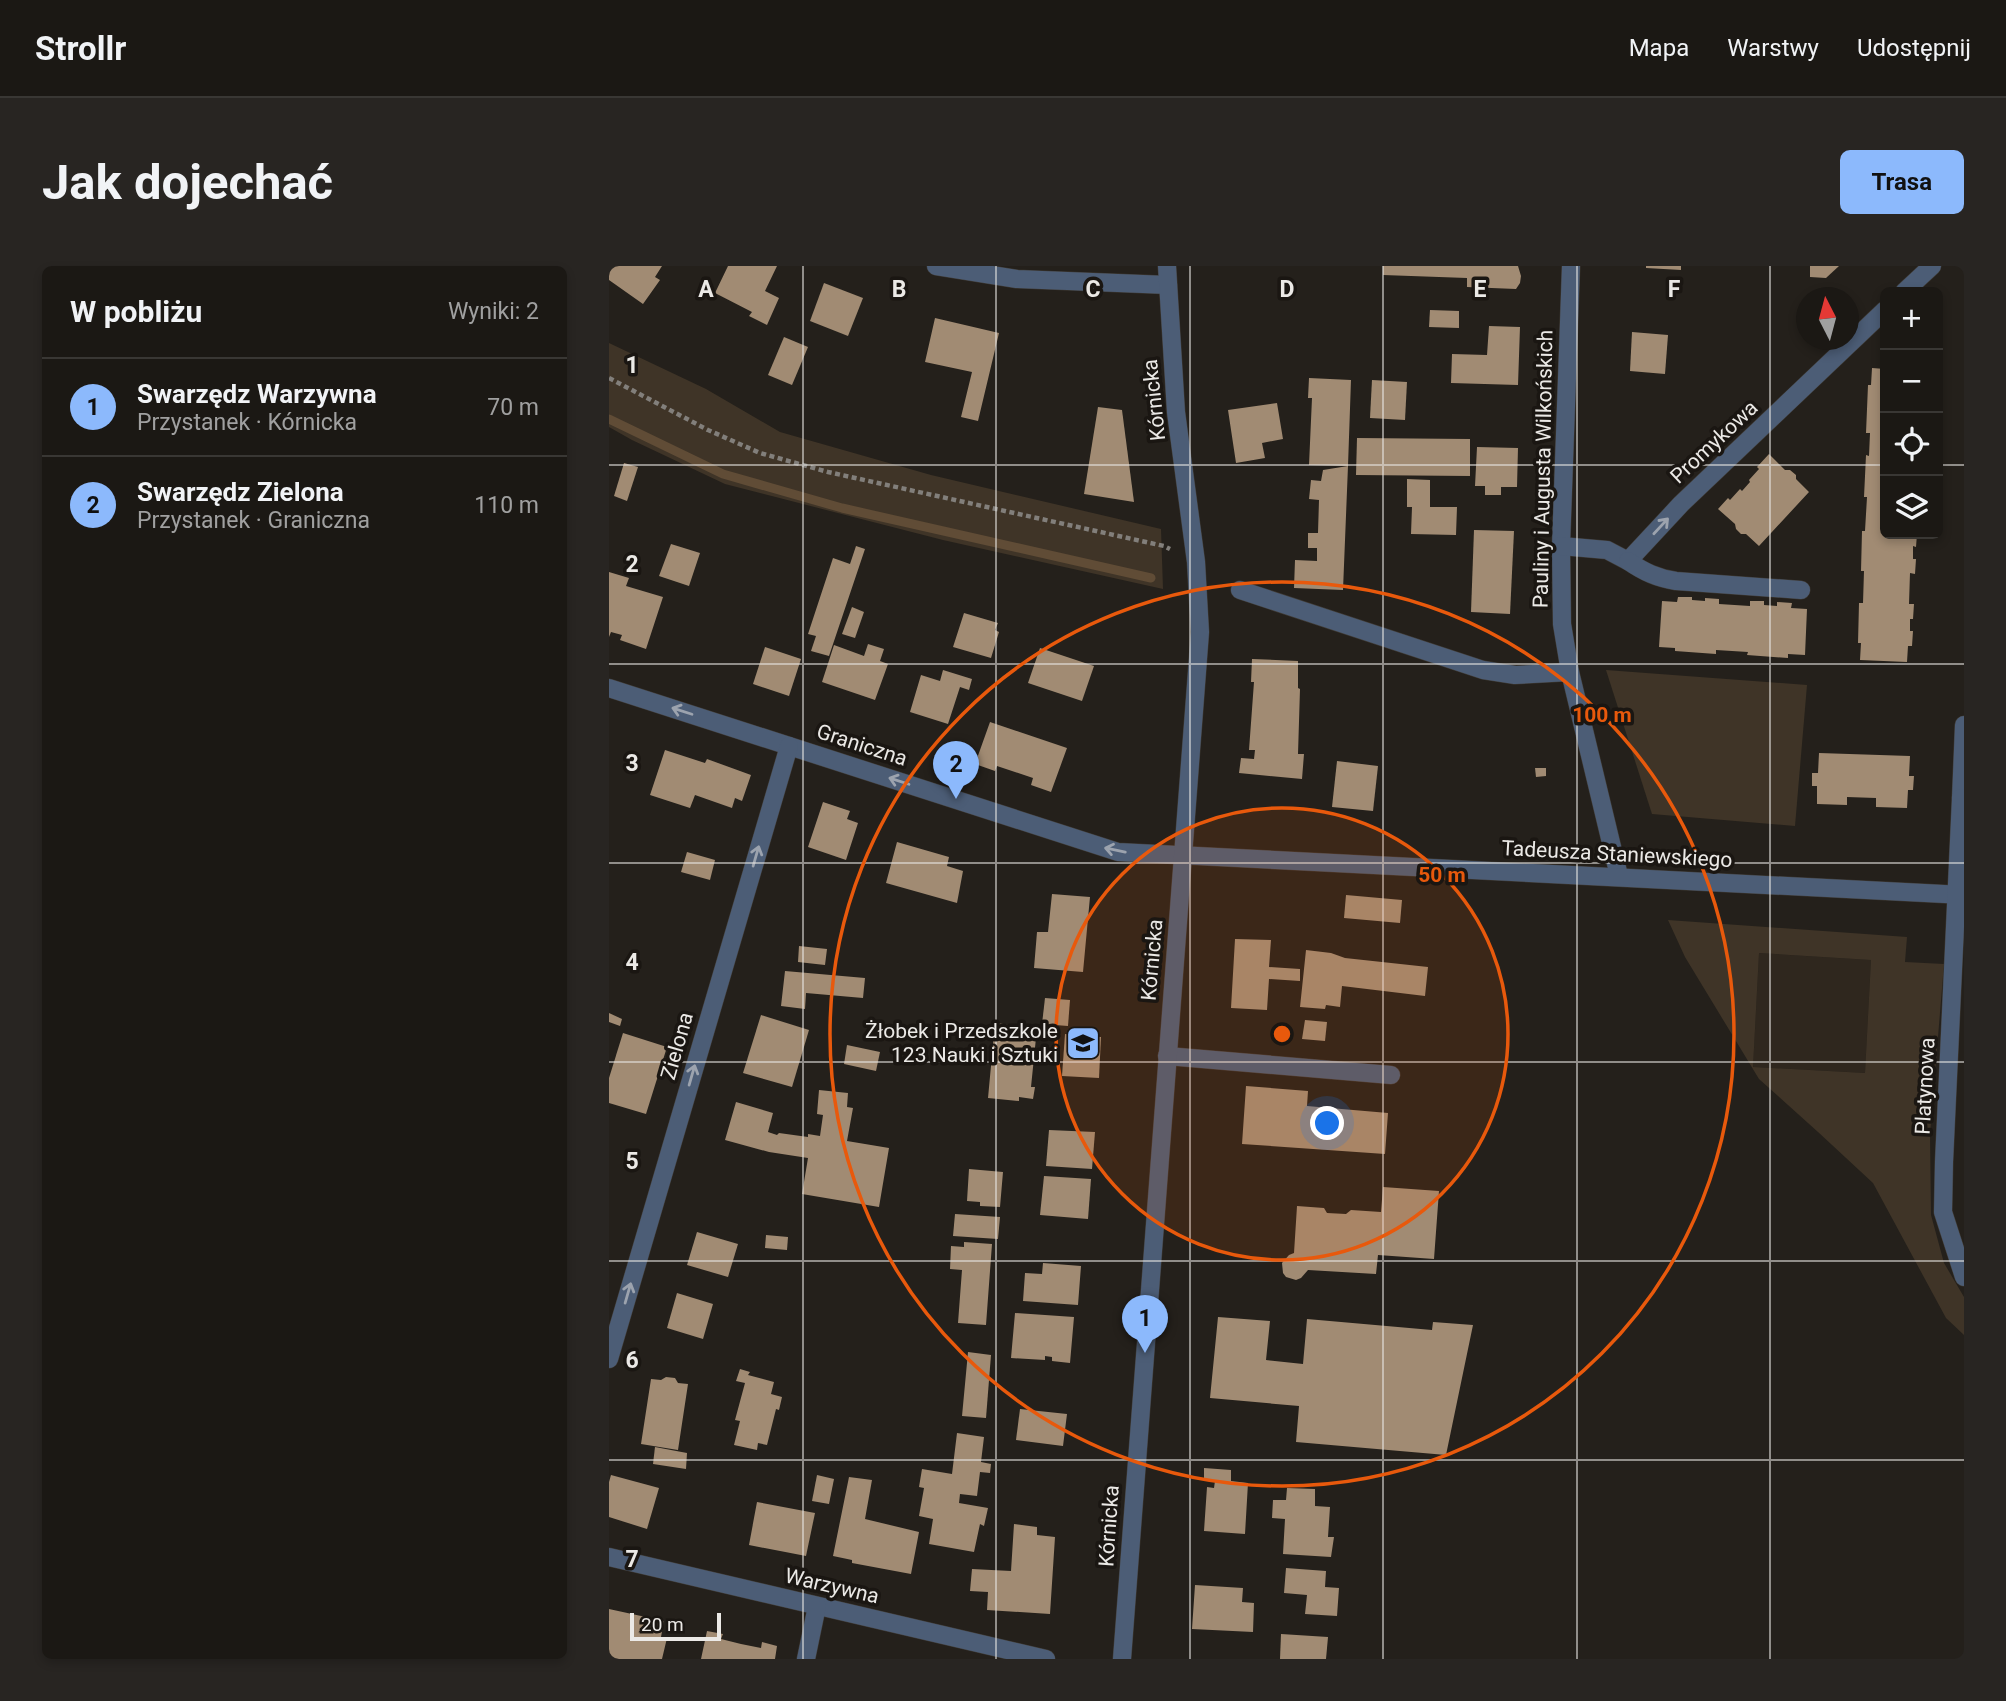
<!DOCTYPE html>
<html lang="pl">
<meta charset="utf-8">
<style>
body{margin:0;font-family:Roboto,sans-serif;background:#282522;color:#f1f3f6}
.controls{position:absolute;right:21px;top:21px;display:grid;overflow:hidden;border-radius:10px;box-shadow:0 4px 10px #0003}
.controls button{width:63px;height:63px;display:grid;place-items:center;padding:0;border:0;border-bottom:2px solid #393734;background:#1b1814;color:#f1f3f6;font:35px sans-serif}
.compass{position:absolute;left:1187px;top:21px;width:63px;height:63px;border-radius:50%;background:#1b1814;box-shadow:0 4px 10px #0003;rotate:354deg}
.scale{position:absolute;left:21px;bottom:18px;width:91px;box-sizing:border-box;padding-left:7px;border:4px solid #ebe9e6;border-top:0;font-size:19px;line-height:24px;white-space:nowrap;color:#ebe9e6;-webkit-text-stroke:5px #1a1612;paint-order:stroke}
.you{position:absolute;left:719px;top:858px;width:24px;height:24px;margin:-18px;border:5px solid #fff;border-radius:50%;background:#1a73e8;box-shadow:0 0 0 10px #1a73e833}
.badge{display:grid;place-items:center;width:46px;height:46px;border-radius:50%;background:#8cb9fc;color:#111;font-size:23px;font-weight:700}
.pin{position:absolute;translate:-50% -58px;filter:drop-shadow(0 2px 4px #0008)}
.pin::after{content:'';position:absolute;top:37px;width:24px;height:21px;background:inherit;clip-path:polygon(0 0,100% 0,50% 100%)}
.list{margin:0;padding:0;list-style:none}
h2{display:flex;justify-content:space-between;align-items:center;height:91px;margin:0;padding:0 28px;font-size:30px}
h2 small{font-size:23px;font-weight:400;color:#a0a0a0}
.list li{display:grid;grid-template-columns:46px 1fr auto;gap:21px;align-items:center;box-sizing:border-box;height:98px;padding:0 28px;border-top:2px solid #393734}
.list b{display:block;font-size:26px;white-space:nowrap}
.list p{margin:0;font-size:23px;white-space:nowrap;color:#a0a0a0}
.list em{font-size:23px;font-style:normal;color:#a0a0a0}
.icon{flex:none;width:38px;height:38px;fill:none;stroke:currentColor;stroke-width:2;stroke-linecap:round;stroke-linejoin:round}
.map{position:relative;flex:none;width:1355px;height:1393px;overflow:hidden;border-radius:10px}
header{display:flex;align-items:center;gap:42px;box-sizing:border-box;height:98px;padding:0 35px;background:#1b1814;border-bottom:2px solid #393734}
header strong{font-size:33px}
nav{display:flex;gap:38px;margin-inline-start:auto;font-size:24px}
.intro{display:flex;align-items:center;justify-content:space-between;box-sizing:border-box;height:168px;padding:0 42px}
h1{margin:0;font-size:49px}
.button{padding:18px 32px;border-radius:10px;background:#8cb9fc;color:#111;font-size:24px;font-weight:700}
main{display:flex;gap:42px;padding:0 42px}
aside{flex:1;background:#1b1814;border-radius:10px;box-shadow:0 4px 10px #0003}
.map>svg:first-child{display:block}
</style>
<header>
<strong>Strollr</strong>
<nav><a>Mapa</a><a>Warstwy</a><a>Udostępnij</a></nav>
</header>
<div class="intro"><h1>Jak dojechać</h1><a class="button">Trasa</a></div>
<main>
<aside>
<h2>W pobliżu<small>Wyniki: 2</small></h2>
<ul class="list">
<li><span class="badge">1</span><div><b>Swarzędz Warzywna</b><p>Przystanek · Kórnicka</p></div><em>70 m</em></li>
<li><span class="badge">2</span><div><b>Swarzędz Zielona</b><p>Przystanek · Graniczna</p></div><em>110 m</em></li>
</ul>
</aside>
<div class="map">
<svg width="1355" height="1393" viewBox="0 0 1355 1393">
<rect width="100%" height="100%" fill="#24201b"/>
<path fill="#2f271e" d="M1150 687 1262 694 1256 807 1144 801Z"/>
<g fill="#3f3427" fill-rule="evenodd">
<path d="M0 77 97 123 171 166 322 209 552 263 554 323 334 274 116 218 23 174 0 161Z"/>
<path d="M997 404 1198 419 1186 560 1043 548Z"/>
<path d="M1059 654 1298 671 1296 696 1335 698 1321 868 1322 949 1335 997 1355 1031V1069L1337 1052 1264 917 1209 866 1150 813 1076 691ZM1150 687 1262 694 1256 807 1144 801Z"/>
</g>
<g fill="none" stroke-linecap="round" stroke-linejoin="round">
<path stroke="#604c36" stroke-width="9" d="M0 153 114 208 233 242 542 312"/>
</g>
<g fill="#a18b73">
<path d="M0 0H53L46 11 51 14 34 38 0 14Z"/>
<path d="M119 0H168L156 25 170 32 158 59 140 50 143 46 106 27Z"/>
<path d="M774 0H909L912 10 911 17 907 23 858 21V12L774 9Z"/>
<path d="M1037 0H1072V4L1037 2Z"/>
<path d="M1201 0H1230L1217 12 1201 11Z"/>
<path d="M215 17 254 32 239 70 201 55Z"/>
<path d="M821 44 850 45V62L820 61Z"/>
<path d="M326 52 390 67 369 155 352 151 363 106 316 96Z"/>
<path d="M880 60 911 61 909 119 842 117 843 88 878 89Z"/>
<path d="M1023 66 1059 69 1056 108 1021 105Z"/>
<path d="M175 71 199 81 183 119 159 109Z"/>
<path d="M1263 102 1276 103V268H1308L1307 281 1304 280V293H1307L1306 308 1301 307 1300 338H1305L1304 353H1301V365H1304L1303 380H1299L1298 396 1251 394 1252 377H1249L1250 337H1254L1255 305H1252L1253 265H1256L1258 231H1255L1257 189 1260 190 1261 167H1257L1259 119H1262Z"/>
<path d="M700 112 742 114 739 200 700 199 703 132H699Z"/>
<path d="M763 114 798 116 796 154 761 152Z"/>
<path d="M668 137 674 173 653 177 656 192 627 197 619 144Z"/>
<path d="M489 141 513 144 525 236 475 228Z"/>
<path d="M748 172 861 173V210L747 209Z"/>
<path d="M868 181 909 182 908 221H892V229H876V220H866Z"/>
<path d="M1160 188 1176 204H1181L1187 209V213L1200 226 1150 280 1137 268H1132L1127 263 1126 258 1109 243 1119 232 1121 234 1131 223 1133 225 1141 216 1140 214 1150 203 1148 201Z"/>
<path d="M15 197 29 201 18 235 5 230Z"/>
<path d="M739 200 734 324 685 322 686 294 708 295V282H699V267H709L710 234 700 233 702 214 712 215 714 204Z"/>
<path d="M798 213 821 214V241H848L847 269 802 268 803 241H798Z"/>
<path d="M865 264 905 265 901 348 862 346Z"/>
<path d="M62 278 91 287 80 320 50 310Z"/>
<path d="M247 280 256 283 220 390 202 385 207 370 199 368 224 292 241 298Z"/>
<path d="M0 306 20 312 17 320 54 331 37 383 11 374 13 369 2 366 0 371Z"/>
<path d="M1069 331H1083V334L1096 335V332L1110 333V338L1141 340V335H1155V339L1168 340V336L1183 337 1182 342 1198 343 1196 389 1179 388V392L1138 389 1139 386 1107 384V388L1066 385V382L1050 381 1053 335 1068 336Z"/>
<path d="M243 341 255 346 246 372 233 368Z"/>
<path d="M355 347 389 357 386 364 390 366 382 392 344 381Z"/>
<path d="M259 378 275 383 271 395 279 398 266 434 213 416 225 379 255 390Z"/>
<path d="M156 381 192 393 180 430 144 418Z"/>
<path d="M431 382 485 400 473 435 419 417Z"/>
<path d="M643 393 689 395V422L691 423 689 488H695L693 513 630 507 632 492 645 493 646 484H640L645 416H642Z"/>
<path d="M334 404 363 413 360 424 351 421 339 458 301 446 312 409 331 415Z"/>
<path d="M381 456 458 482 442 526 422 519 424 512 388 500 386 505 366 498Z"/>
<path d="M56 484 96 497 98 493 142 509 133 535 126 532 123 542 86 529 81 542 41 529Z"/>
<path d="M1210 487 1301 490 1300 510H1305L1304 524H1299L1298 542 1267 541V532L1238 531V539L1208 538V520H1203V507H1209Z"/>
<path d="M728 495 769 500 764 545 723 541Z"/>
<path d="M926 502H937V510L927 511Z"/>
<path d="M214 536 241 545 238 553 249 557 237 594 199 581Z"/>
<path d="M288 576 340 591 338 600 354 605 348 637 277 617Z"/>
<path d="M78 586 106 594 101 614 72 606Z"/>
<path d="M443 628 481 631 474 706 425 702 428 666H439Z"/>
<path d="M737 629 793 634 791 657 735 652Z"/>
<path d="M626 673 662 674 660 701 691 703V715L660 713 658 744 622 742Z"/>
<path d="M190 680 218 683 216 699 189 696Z"/>
<path d="M697 684 722 687 736 692 819 701 816 730 733 720 731 741 717 739 716 743 691 741Z"/>
<path d="M176 705 256 712 254 732 197 727 196 743 172 740Z"/>
<path d="M436 732 461 734 459 760 433 758Z"/>
<path d="M0 747 13 753 11 760 0 756Z"/>
<path d="M152 749 200 764 183 821 134 807Z"/>
<path d="M696 754 718 756 716 775 693 773Z"/>
<path d="M386 757 428 762 422 821H426L424 833 410 831V835L379 832Z"/>
<path d="M14 767 58 781 37 848 0 837V812Z"/>
<path d="M456 768 492 771 490 812 453 810Z"/>
<path d="M238 779 271 786 267 805 235 798Z"/>
<path d="M637 820 699 825 698 840 779 847 776 888 633 878Z"/>
<path d="M210 824 239 827 238 841 244 842 238 875 280 882 270 941 193 928 199 892 160 886 116 874 127 836 164 847 159 866 168 869 170 867 199 871V868L211 870 214 849 208 848Z"/>
<path d="M440 864 486 866 483 903 437 900Z"/>
<path d="M360 903 394 906 391 941 371 940V936L358 935Z"/>
<path d="M435 910 482 913 479 953 431 949Z"/>
<path d="M774 921 830 925 825 993 769 989 767 1008 699 1004 692 1012 687 1014 677 1011 674 1007 673 997 680 989 685 987 688 940 715 942 718 947 737 948 742 944 772 946Z"/>
<path d="M346 948 391 951 389 973 344 970Z"/>
<path d="M88 966 129 978 119 1011 78 999Z"/>
<path d="M157 969 179 971 178 984 156 982Z"/>
<path d="M355 976 383 978 377 1059 349 1057 353 1004 341 1003 342 980 355 981Z"/>
<path d="M434 997 472 1000 469 1039 414 1035 416 1007 433 1008Z"/>
<path d="M68 1027 104 1038 94 1073 58 1062Z"/>
<path d="M406 1047 465 1051 461 1097 443 1095V1091L436 1090V1094L402 1092Z"/>
<path d="M609 1051 661 1055 657 1094 694 1098 698 1053 823 1064 824 1056 864 1059 837 1189 687 1176 690 1140 601 1132Z"/>
<path d="M359 1086 382 1089 377 1152 353 1150Z"/>
<path d="M131 1103 141 1106 139 1109 165 1116 162 1128 173 1131 170 1144 167 1143 158 1179 149 1177 148 1184 125 1179 131 1155 126 1154 136 1117 127 1115Z"/>
<path d="M57 1111 66 1112 69 1117 79 1118 69 1184 32 1178 42 1113 52 1114Z"/>
<path d="M411 1143 458 1148 454 1180 407 1174Z"/>
<path d="M348 1167 375 1171 372 1196 382 1198 381 1207 371 1206 368 1230 351 1228 350 1237 379 1242 375 1260 371 1258 365 1286 320 1278 324 1253 310 1250 315 1222 310 1221 313 1203 343 1208Z"/>
<path d="M46 1181 78 1187 77 1203 44 1198Z"/>
<path d="M595 1202 622 1204V1215L639 1217 636 1268 595 1265 598 1221 605 1222 606 1215 595 1214Z"/>
<path d="M2 1209 50 1222 38 1263 0 1251V1216Z"/>
<path d="M208 1209 225 1213 220 1238 203 1235Z"/>
<path d="M240 1211 263 1214 256 1253 310 1266 302 1308 243 1297V1294L224 1290Z"/>
<path d="M678 1222 706 1223V1240L721 1241 719 1271H725L722 1291 674 1288 676 1253 663 1252 664 1234H677Z"/>
<path d="M148 1236 206 1247 197 1290 140 1279Z"/>
<path d="M405 1258 428 1261V1269L446 1271 441 1348 378 1344 379 1326 361 1325 363 1303 402 1305Z"/>
<path d="M677 1302 717 1305 716 1321 730 1322 728 1350 696 1348 698 1329 675 1327Z"/>
<path d="M586 1319 634 1322 633 1336 645 1337 644 1366 583 1363Z"/>
<path d="M0 1343 55 1355 52 1371 58 1372 53 1393H0Z"/>
<path d="M98 1365 114 1368 112 1373 132 1378 152 1382 153 1376 168 1380 166 1393H92Z"/>
<path d="M672 1368 719 1371 717 1393H671Z"/>
</g>
<g fill="none" stroke-linecap="round" stroke-linejoin="round">
<g stroke="#403c37" stroke-width="19">
<g id="minor">
<path d="M327 0 408 13 559 19"/>
<path d="M962 0 952 280 953 358 961 406 1010 610"/>
<path d="M1295 26 1323 0"/>
<path d="M952 280 998 284 1019 295 1072 238 1276 44"/>
<path d="M1019 295C1035 306 1048 312 1067 315L1192 324"/>
<path d="M631 324 874 404 906 409 961 406"/>
<path d="M0 422 509 586 1355 629"/>
<path d="M1355 459 1352 532H1355"/>
<path d="M1352 532 1335 896 1334 946 1355 1011"/>
<path d="M558 790 782 809"/>
<path d="M0 1093 180 480"/>
<path d="M0 1291 437 1393"/>
<path d="M197 1393 208 1340"/>
<path d="M513 1393 591 366 587 296 567 146 558 0"/>
</g>
</g>
<path stroke="#827f7b" stroke-width="4.5" stroke-dasharray="5 3.5" stroke-linecap="butt" d="M0 112 99 164 151 187 219 206 555 280 561 283"/>
<use href="#minor" stroke="#4c5d76" stroke-width="18"/>
</g>
<defs><path id="oneway-shaft" d="M-6 0H5M1.5-3L5.5 0L1.5 3" fill="none" stroke-width="1.6" stroke-linecap="round" stroke-linejoin="round" transform="scale(1.75)"/></defs>
<g stroke="#9ca3ae">
<use href="#oneway-shaft" transform="translate(1052 260) rotate(-47)"/>
<use href="#oneway-shaft" transform="translate(73 445) rotate(-162)"/>
<use href="#oneway-shaft" transform="translate(290 515) rotate(-162)"/>
<use href="#oneway-shaft" transform="translate(506 584) rotate(-168)"/>
<use href="#oneway-shaft" transform="translate(147 590) rotate(-74)"/>
<use href="#oneway-shaft" transform="translate(83 809) rotate(-74)"/>
<use href="#oneway-shaft" transform="translate(19 1027) rotate(-74)"/>
</g>
<path fill="none" stroke="#ebe9e6" stroke-width="2" stroke-opacity="0.55" d="M194 0V1393M387 0V1393M581 0V1393M774 0V1393M968 0V1393M1161 0V1393M0 199H1276M1329 199H1355M0 398H1355M0 597H1355M0 796H1355M0 995H1355M0 1194H1355"/>
<circle cx="673" cy="768" r="226" fill="#e8590c" fill-opacity=".12"/>
<g fill="none" stroke="#e8590c" stroke-width="3.5">
<circle cx="673" cy="768" r="226"/>
<circle cx="673" cy="768" r="452"/>
</g>
<defs>
<g id="school-square" transform="scale(1.75)"><rect x="-9" y="-9" width="18" height="18" rx="4" fill="#8cb9fc" stroke="#1a1612"/><path d="M0-5L7-2L0 1L-7-2ZM-4 1L0 2.5L4 1V4Q0 6-4 4Z" fill="#111"/></g>
</defs>
<g fill-rule="evenodd">
<use href="#school-square" x="474" y="777"/>
</g>
<g text-anchor="middle" stroke-width="7" stroke-linejoin="round" paint-order="stroke">
<g font-size="21" fill="#ebe9e6" stroke="#1a1612">
<text transform="translate(545 134) rotate(-96)" y="7">Kórnicka</text>
<text transform="translate(1105 176) rotate(-43)" y="7">Promykowa</text>
<text transform="translate(934 203) rotate(-89)" y="7">Pauliny i Augusta Wilkońskich</text>
<text transform="translate(253 479) rotate(18)" y="7">Graniczna</text>
<text transform="translate(1008 588) rotate(3)" y="7">Tadeusza Staniewskiego</text>
<text transform="translate(543 694) rotate(-85)" y="7">Kórnicka</text>
<text transform="translate(68 780) rotate(-74)" y="7">Zielona</text>
<text transform="translate(1316 820) rotate(-87)" y="7">Platynowa</text>
<text transform="translate(500 1260) rotate(-86)" y="7">Kórnicka</text>
<text transform="translate(223 1320) rotate(13)" y="7">Warzywna</text>
</g>
<g font-size="21" fill="#ebe9e6" stroke="#1a1612" text-anchor="end">
<text x="449" y="772">Żłobek i Przedszkole<tspan x="449" dy="24">123 Nauki i Sztuki</tspan></text>
</g>
</g>
<g font-size="23" text-anchor="middle" font-weight="bold" fill="#ebe9e6" stroke="#1a1612" stroke-width="7" stroke-linejoin="round" paint-order="stroke">
<text x="97" y="31">A</text>
<text x="290" y="31">B</text>
<text x="484" y="31">C</text>
<text x="678" y="31">D</text>
<text x="871" y="31">E</text>
<text x="1065" y="31">F</text>
<text x="23" y="107">1</text>
<text x="23" y="306">2</text>
<text x="23" y="505">3</text>
<text x="23" y="704">4</text>
<text x="23" y="903">5</text>
<text x="23" y="1102">6</text>
<text x="23" y="1301">7</text>
</g>
<circle cx="673" cy="768" r="10" fill="#e8590c" stroke="#1a1612" stroke-width="3.5"/>
<g font-size="21" text-anchor="middle" font-weight="bold" fill="#e8590c" stroke="#1a1612" stroke-width="7" stroke-linejoin="round" paint-order="stroke">
<text x="993" y="456">100 m</text>
<text x="833" y="616">50 m</text>
</g>
</svg>
<div class="controls">
<button>+</button>
<button>−</button>
<button><svg class="icon" aria-label="locate" viewBox="0 0 24 24"><circle cx="12" cy="12" r="6"/><path d="M12 2v4M12 18v4M2 12h4M18 12h4"/></svg></button>
<button><svg class="icon" aria-label="layers" viewBox="0 0 24 24"><path d="M12 4l9 5-9 5-9-5zM3 14l9 5 9-5"/></svg></button>
</div>
<svg class="compass" viewBox="-18 -18 36 36"><path d="M0-13l5 13h-10z" fill="#e53935"/><path d="M0 13l5-13h-10z" fill="#a0a0a0"/></svg>
<div class="scale">20 m</div>
<div class="you"></div>
<div class="pin badge" style="left:536px;top:1087px">1</div>
<div class="pin badge" style="left:347px;top:533px">2</div>
</div>
</main>
